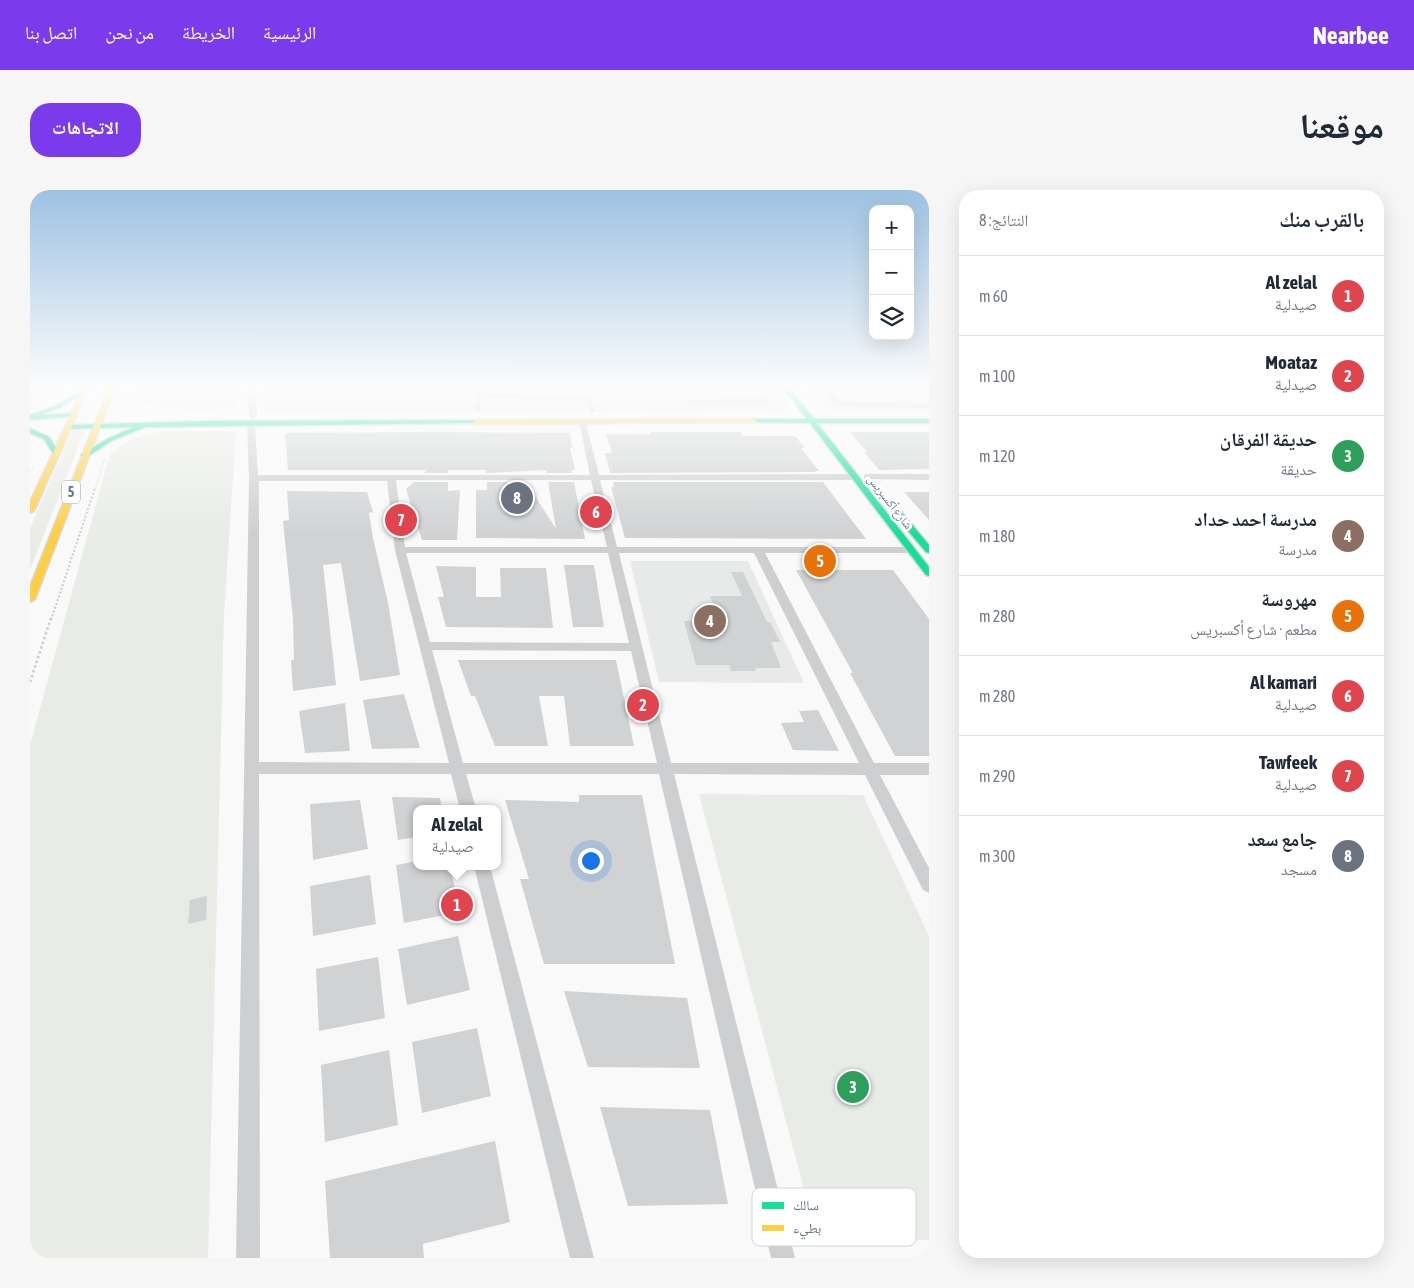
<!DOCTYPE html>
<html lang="ar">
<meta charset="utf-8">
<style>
body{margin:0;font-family:"Asap Condensed","Noto Naskh Arabic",sans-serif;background:#f6f6f7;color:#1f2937;direction:rtl}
.controls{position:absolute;right:15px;top:15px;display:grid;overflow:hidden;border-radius:10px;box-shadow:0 5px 20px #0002}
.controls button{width:45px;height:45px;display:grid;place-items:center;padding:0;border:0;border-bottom:1px solid #e0e1e3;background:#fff;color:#1f2937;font:25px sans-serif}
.you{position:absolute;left:560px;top:670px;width:18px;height:18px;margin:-12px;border:4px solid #fff;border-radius:50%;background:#1a73e8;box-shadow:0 0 0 8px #1a73e833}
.badge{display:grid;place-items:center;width:32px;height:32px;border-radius:50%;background:#7c3aed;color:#fff;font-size:16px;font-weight:700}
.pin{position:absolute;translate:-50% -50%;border:2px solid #fff;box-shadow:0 1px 5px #0006}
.popup{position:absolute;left:383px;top:615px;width:88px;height:65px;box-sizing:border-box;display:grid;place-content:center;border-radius:10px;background:#fff;filter:drop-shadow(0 1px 4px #0005);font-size:16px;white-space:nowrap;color:#747a83}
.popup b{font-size:19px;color:#1f2937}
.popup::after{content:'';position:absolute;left:50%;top:100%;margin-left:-10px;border:10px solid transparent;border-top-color:#fff}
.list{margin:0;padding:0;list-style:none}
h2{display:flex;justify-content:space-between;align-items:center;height:65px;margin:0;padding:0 20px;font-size:21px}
h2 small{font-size:16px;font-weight:400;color:#747a83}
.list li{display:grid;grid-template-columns:32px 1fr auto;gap:15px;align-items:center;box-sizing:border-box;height:80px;padding:0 20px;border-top:1px solid #e0e1e3}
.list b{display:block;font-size:19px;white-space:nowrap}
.list p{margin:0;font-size:16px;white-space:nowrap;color:#747a83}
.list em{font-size:16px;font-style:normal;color:#747a83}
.icon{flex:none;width:28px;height:28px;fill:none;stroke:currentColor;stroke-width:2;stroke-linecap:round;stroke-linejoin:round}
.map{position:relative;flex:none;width:899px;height:1068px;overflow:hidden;direction:ltr;border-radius:20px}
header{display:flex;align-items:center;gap:30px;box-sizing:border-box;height:70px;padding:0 25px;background:#7c3aed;color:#fff}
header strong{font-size:24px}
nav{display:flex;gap:28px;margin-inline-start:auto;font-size:18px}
.intro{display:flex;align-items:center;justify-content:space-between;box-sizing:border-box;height:120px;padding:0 30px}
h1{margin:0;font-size:35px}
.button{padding:12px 22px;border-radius:20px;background:#7c3aed;color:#fff;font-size:18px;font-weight:700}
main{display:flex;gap:30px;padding:0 30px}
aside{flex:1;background:#fff;border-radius:20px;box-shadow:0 5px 20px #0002}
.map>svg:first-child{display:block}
</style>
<header>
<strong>Nearbee</strong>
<nav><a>الرئيسية</a><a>الخريطة</a><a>من نحن</a><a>اتصل بنا</a></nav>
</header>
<div class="intro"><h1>موقعنا</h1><a class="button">الاتجاهات</a></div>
<main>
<aside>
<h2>بالقرب منك<small>النتائج: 8</small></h2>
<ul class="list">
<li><span class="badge" style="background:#e0444e">1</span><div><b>Al zelal</b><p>صيدلية</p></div><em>60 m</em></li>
<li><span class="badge" style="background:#e0444e">2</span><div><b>Moataz</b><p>صيدلية</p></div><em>100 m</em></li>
<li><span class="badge" style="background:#2e9e5b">3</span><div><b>حديقة الفرقان</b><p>حديقة</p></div><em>120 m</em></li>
<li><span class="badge" style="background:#8d6e63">4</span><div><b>مدرسة احمد حداد</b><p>مدرسة</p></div><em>180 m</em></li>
<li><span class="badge" style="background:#e8710a">5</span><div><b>مهروسة</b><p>مطعم · شارع أكسبريس</p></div><em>280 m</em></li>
<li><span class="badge" style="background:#e0444e">6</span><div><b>Al kamari</b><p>صيدلية</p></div><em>280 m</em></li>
<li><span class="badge" style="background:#e0444e">7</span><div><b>Tawfeek</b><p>صيدلية</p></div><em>290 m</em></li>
<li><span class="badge" style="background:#6b7280">8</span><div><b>جامع سعد</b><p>مسجد</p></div><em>300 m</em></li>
</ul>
</aside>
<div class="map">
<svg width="899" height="1068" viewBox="0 0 899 1068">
<rect width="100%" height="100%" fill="#f9f9f9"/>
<g fill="#e8e9e9">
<path d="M235 195H744L760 215 755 222H234Z"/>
<path d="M776 195H899V221H806L793 217Z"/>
<path d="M600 371H718L774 493 629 492Z"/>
</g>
<g fill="#e8ebe6">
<path d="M0 195H36C29 210 14 215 0 218Z"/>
<path d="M109 195H209L207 219C175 221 135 221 104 209Z"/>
<path d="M565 195H607L620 222H573Z"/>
<path d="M737 195H744L760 215 755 222H669L665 215 741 213 746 207Z"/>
<path d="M776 195H787L802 214 809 217 899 219V221H806L793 217Z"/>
<path d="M44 240H49L54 242 0 380V339L41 243Z"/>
<path d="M131 241H206L194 423 178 1068H0V555L80 264 101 249Z"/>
<path d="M669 604 833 605 899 746V1050L787 1048Z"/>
</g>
<g fill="#d0d2d3">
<path d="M396 242 540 243 542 258H540L545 280H541L542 283H517L516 280 456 283V280H418V283H394L397 280H258L255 243Z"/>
<path d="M620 242H711L713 246H765L775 258H771L789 281H785L786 282 580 283 575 263H582L576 244H621Z"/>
<path d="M820 242H899V279L849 280 834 262H837Z"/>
<path d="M384 292H418V301L430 300 427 350H392L376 299Z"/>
<path d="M457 292H496L526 339 518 292H544L555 349 446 348V300H457Z"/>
<path d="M583 292H793L836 349 595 348 581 297H584Z"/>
<path d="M257 301 337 302 343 322 339 323 343 348 358 413 370 485 330 491 311 373 293 375 306 495 263 501 261 470H264L263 429 253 331 259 330Z"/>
<path d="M874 302H899V330Z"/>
<path d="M534 375H564L574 437H543Z"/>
<path d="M406 376 446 377V407H471L470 378H516L523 438 416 437 408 407H414Z"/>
<path d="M766 380H863L899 429V566H865L820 483H823Z"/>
<path d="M701 382H713L737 432H740L750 452H741L751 478H725L726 481H701L699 475H666L654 431H690L680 406H712Z"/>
<path d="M428 470H586L604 556H540L534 506H509L518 556H465L445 506H441Z"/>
<path d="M374 504 390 558 342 559 333 510Z"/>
<path d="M315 513 320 561 275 563 269 521Z"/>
<path d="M788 520 809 561 763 560 751 533 774 532 769 521Z"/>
<path d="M549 605H612L645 774H514L490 689H499L475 610 549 612Z"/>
<path d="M362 607 410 608 412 619H387V647L368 650Z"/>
<path d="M330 610 338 659 283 670 280 614Z"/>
<path d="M387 671V676H420L430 722 374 733 366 675Z"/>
<path d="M340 685 346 734 283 746 280 696Z"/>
<path d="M177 706 176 730 158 734 160 710Z"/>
<path d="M428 746 440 800 377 815 368 759Z"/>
<path d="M348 767 355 828 289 841 286 779Z"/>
<path d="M534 801 657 808 670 878 558 877Z"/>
<path d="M447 838 461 906 392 923 382 852Z"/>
<path d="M359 860 368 935 295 952 291 875Z"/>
<path d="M570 917 680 920 698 1014 598 1016Z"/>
<path d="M465 951 480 1032 393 1054 394 1068H300L295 991Z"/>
</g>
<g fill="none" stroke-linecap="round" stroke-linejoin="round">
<g stroke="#d5d6d7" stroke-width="3">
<g id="fast">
<path d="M751 195H757L784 229H899V233H787L899 377V386L896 385 780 233 722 232 721 231 724 229H777Z"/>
<path d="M49 202 54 203 29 218 10 225 44 223 46 224V226L0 230V225L25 216Z"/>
<path d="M446 230 448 231V233L116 237 83 250 55 268 51 266 52 264 79 248 104 237 38 239 35 237 38 235 176 231Z"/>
<path d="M0 238 19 247 30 264 28 265H24L14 249 0 243Z"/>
<path d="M857 312H863L899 355V363L896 362 857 316Z"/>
</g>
</g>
<g stroke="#d5d6d7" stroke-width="3">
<g id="slow">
<path d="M52 195H58L49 220 4 321 0 323V312L43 220Z"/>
<path d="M80 195H86L5 409 0 412V397Z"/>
<path d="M724 229 727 231 726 232 446 234 443 232 446 230Z"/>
</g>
</g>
<g stroke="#cbcccd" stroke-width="1" stroke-dasharray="1 1" stroke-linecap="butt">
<path d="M100 195 94 212C116 226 146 221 171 221"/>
<path d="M632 195 645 222"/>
<path d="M635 199H651"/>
<path d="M655 206 651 199H715L713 195"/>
<path d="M640 212H651"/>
<path d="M0 282 4 276"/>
<path d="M65 299 75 268"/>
</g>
<path stroke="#cbcccd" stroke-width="2" stroke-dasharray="2 2" stroke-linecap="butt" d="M21 430 65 298"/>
<path stroke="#cbcccd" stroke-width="2.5" stroke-dasharray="2.5 2.5" stroke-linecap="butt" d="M0 492 21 428"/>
<g stroke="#cecfd0" stroke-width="4.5">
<path d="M449 197H556"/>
<path d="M557 203 562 220"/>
<path d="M449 206 558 207"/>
<path d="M658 212 736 211 738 209 729 195"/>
<path d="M448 219 449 202"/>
</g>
<g fill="#cecfd0" fill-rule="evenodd">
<path d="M217 195H225L227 227 223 229 219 227Z"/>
<path d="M789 195H796L808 209 813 212 899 214V218L812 216 802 213Z"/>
<path d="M841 195H849L851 198 844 200Z"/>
<path d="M549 231 556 233 569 285 824 284 829 287 824 290H570L587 357H880L885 360 880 363H735L844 573H899V585H850L899 678V703L893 700 835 585 644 584 765 1068H741L629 584H436L446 619H430L421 584H229L230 1068H206L219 288 217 234 221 232 225 234 228 285H560ZM366 290H561L577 357H375ZM229 291H357L365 360 419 573 229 572ZM376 363H578L599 453 400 452ZM589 363H724L829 573H641ZM402 460 601 461 627 573H433Z"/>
<path d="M837 284H899V290L834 289V285Z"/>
<path d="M444 676H460L564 1068H540Z"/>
</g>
<use href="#fast" fill="#16e098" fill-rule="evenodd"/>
<use href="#slow" fill="#ffcf43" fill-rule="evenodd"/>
</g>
<linearGradient id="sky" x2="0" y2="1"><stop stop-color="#9dc2e2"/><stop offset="0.57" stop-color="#fcfcfc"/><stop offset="1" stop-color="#fcfcfc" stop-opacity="0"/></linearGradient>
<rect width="899" height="345" fill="url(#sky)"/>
<g text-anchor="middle" stroke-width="5" stroke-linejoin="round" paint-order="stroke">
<g font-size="12" fill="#657683" stroke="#fff">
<text transform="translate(860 312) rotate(52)" y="4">شارع أكسبريس</text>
</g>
<rect fill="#fff" stroke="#939fa8" stroke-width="1" x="32" y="290.5" width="18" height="23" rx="4"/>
<g font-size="14" font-weight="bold" fill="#657683">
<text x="41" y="307">5</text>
</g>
</g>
<rect x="722" y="998" width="164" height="58" rx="8" fill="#fff" stroke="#d1d6da" stroke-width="1"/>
<rect x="732" y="1012" width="22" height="7" fill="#16e098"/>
<rect x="732" y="1035" width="22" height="6" fill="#ffcf43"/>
<g font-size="14" fill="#657683">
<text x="763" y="1020">سالك</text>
<text x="763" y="1043">بطيء</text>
</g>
</svg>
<div class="controls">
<button>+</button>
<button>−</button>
<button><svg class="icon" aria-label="layers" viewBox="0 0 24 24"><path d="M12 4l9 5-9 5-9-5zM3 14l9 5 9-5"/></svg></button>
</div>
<div class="you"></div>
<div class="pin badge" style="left:427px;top:715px;background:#e0444e">1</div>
<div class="popup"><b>Al zelal</b>صيدلية</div>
<div class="pin badge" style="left:613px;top:515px;background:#e0444e">2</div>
<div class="pin badge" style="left:823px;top:897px;background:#2e9e5b">3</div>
<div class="pin badge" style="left:680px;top:431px;background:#8d6e63">4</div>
<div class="pin badge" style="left:790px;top:371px;background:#e8710a">5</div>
<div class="pin badge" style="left:566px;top:322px;background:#e0444e">6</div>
<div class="pin badge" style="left:371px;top:330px;background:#e0444e">7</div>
<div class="pin badge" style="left:487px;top:308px;background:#6b7280">8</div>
</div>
</main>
